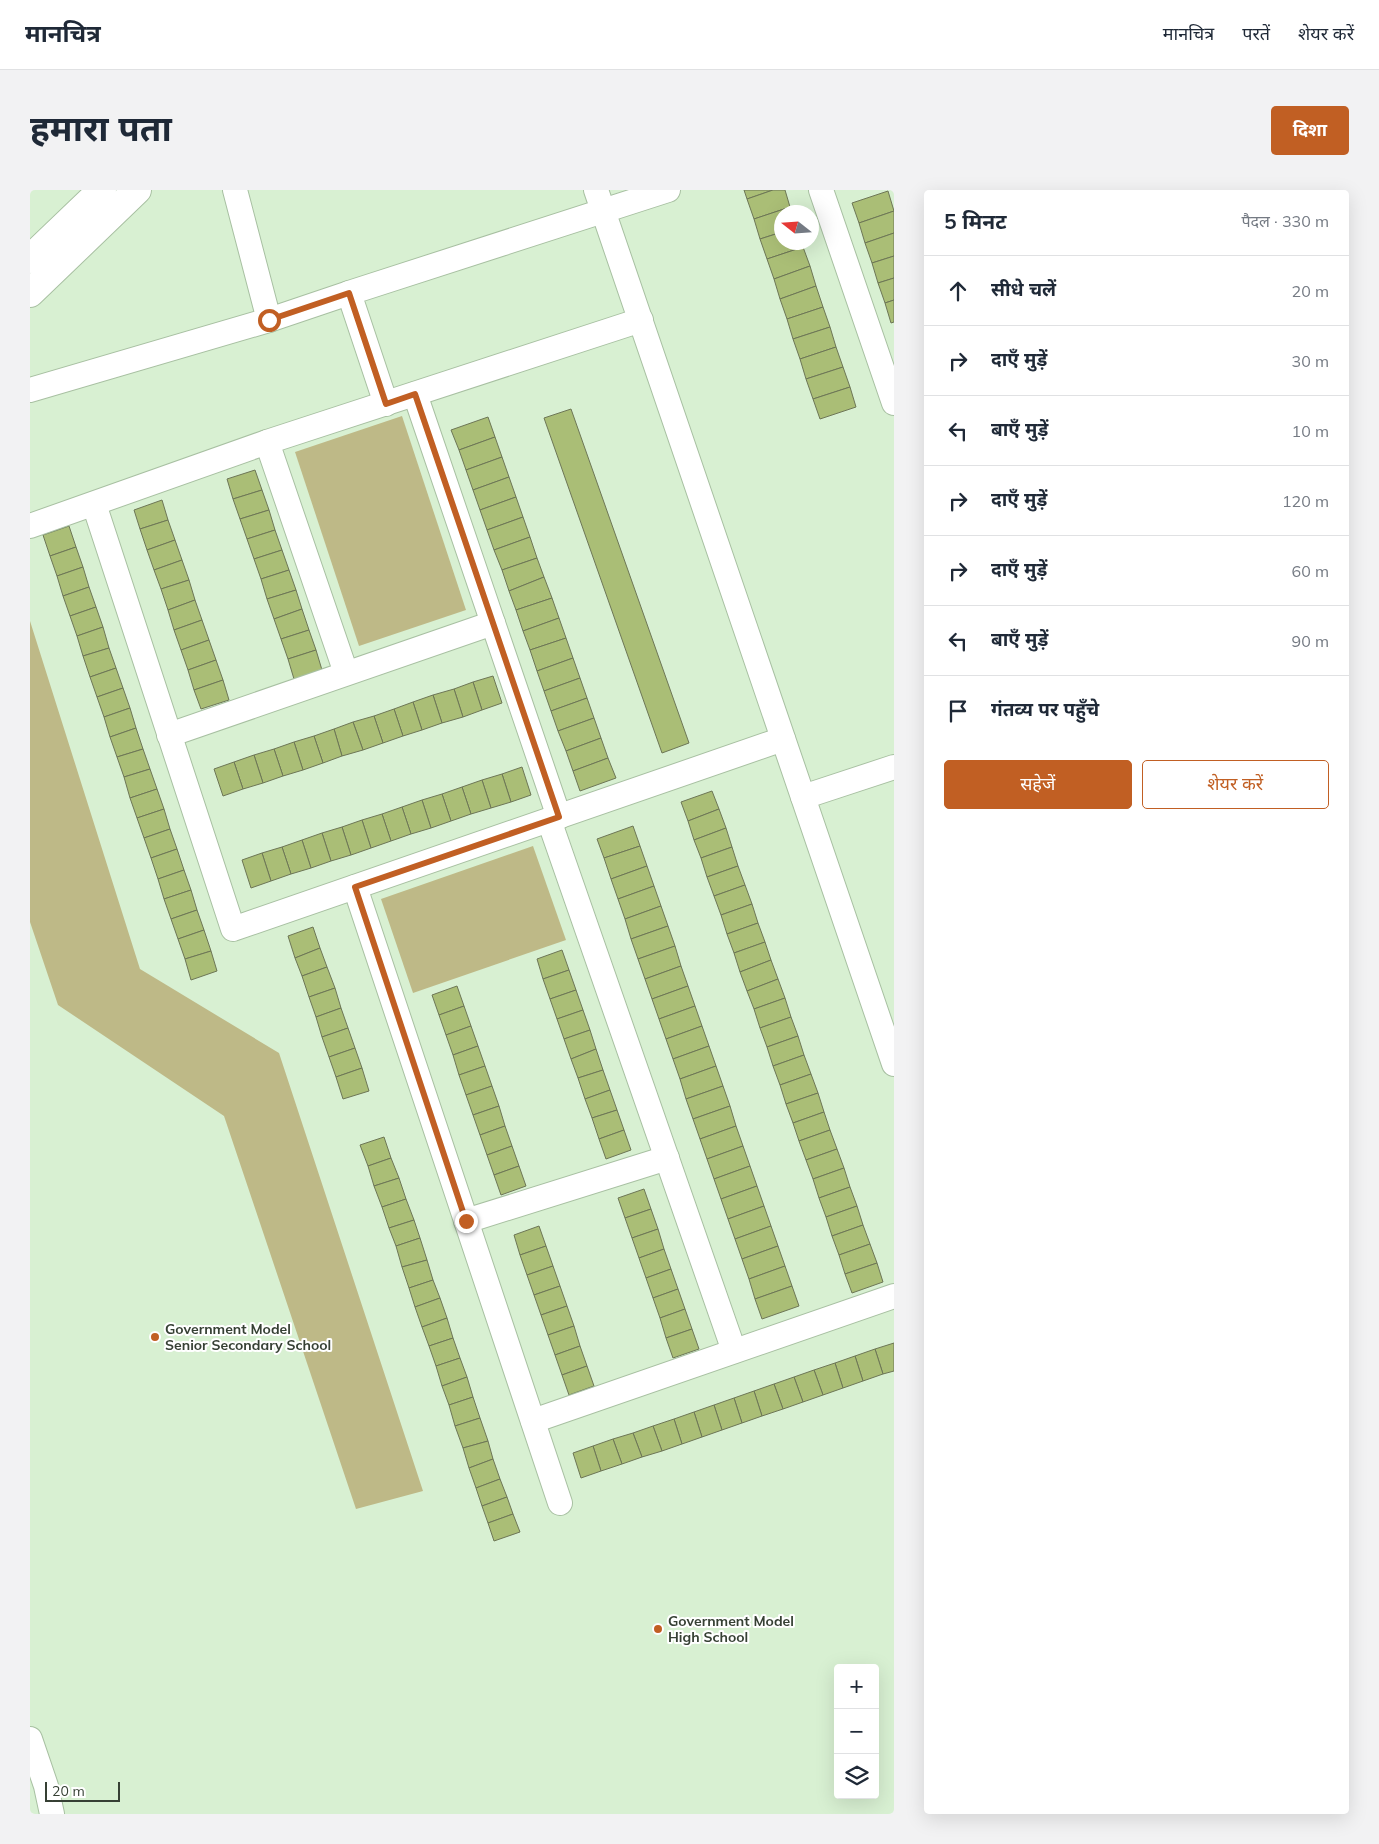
<!DOCTYPE html>
<html lang="hi">
<meta charset="utf-8">
<style>
body{margin:0;font-family:Mulish,"Noto Sans Devanagari",sans-serif;background:#f2f2f3;color:#1f2937}
.controls{position:absolute;right:15px;bottom:15px;display:grid;overflow:hidden;border-radius:5px;box-shadow:0 5px 20px #0002}
.controls button{width:45px;height:45px;display:grid;place-items:center;padding:0;border:0;border-bottom:1px solid #e0e1e3;background:#fff;color:#1f2937;font:25px sans-serif}
.compass{position:absolute;left:744px;top:15px;width:45px;height:45px;border-radius:50%;background:#fff;box-shadow:0 5px 20px #0002;rotate:287deg}
.scale{position:absolute;left:15px;bottom:12px;width:75px;box-sizing:border-box;padding-left:5px;border:2px solid #364034;border-top:0;font-size:14px;line-height:18px;white-space:nowrap;color:#364034;-webkit-text-stroke:4px #fff;paint-order:stroke}
.stop{position:absolute;width:15px;height:15px;margin:-11px;border:4px solid #c15f23;border-radius:50%;background:#fff}
.stop.end{background:#c15f23;border-color:#fff;box-shadow:0 1px 5px #0008}
.list{margin:0;padding:0;list-style:none}
h2{display:flex;justify-content:space-between;align-items:center;height:65px;margin:0;padding:0 20px;font-size:21px}
h2 small{font-size:16px;font-weight:400;color:#747a83}
.list li{display:grid;grid-template-columns:32px 1fr auto;gap:15px;align-items:center;box-sizing:border-box;height:70px;padding:0 20px;border-top:1px solid #e0e1e3}
.list b{display:block;font-size:19px;white-space:nowrap}
.list em{font-size:16px;font-style:normal;color:#747a83}
.actions{display:flex;gap:10px;padding:15px 20px}
.actions a{flex:1;padding:11px 0;border:1px solid #c15f23;border-radius:5px;text-align:center;font-size:18px;color:#c15f23}
.actions .main{background:#c15f23;color:#fff}
.icon{flex:none;width:28px;height:28px;fill:none;stroke:currentColor;stroke-width:2;stroke-linecap:round;stroke-linejoin:round}
.map{position:relative;flex:none;width:864px;height:1624px;overflow:hidden;border-radius:5px}
header{display:flex;align-items:center;gap:30px;box-sizing:border-box;height:70px;padding:0 25px;background:#fff;border-bottom:1px solid #e0e1e3}
header strong{font-size:24px}
nav{display:flex;gap:28px;margin-inline-start:auto;font-size:18px}
.intro{display:flex;align-items:center;justify-content:space-between;box-sizing:border-box;height:120px;padding:0 30px}
h1{margin:0;font-size:35px}
.button{padding:12px 22px;border-radius:5px;background:#c15f23;color:#fff;font-size:18px;font-weight:700}
main{display:flex;gap:30px;padding:0 30px}
aside{flex:1;background:#fff;border-radius:5px;box-shadow:0 5px 20px #0002}
.map>svg:first-child{display:block}
</style>
<header>
<strong>मानचित्र</strong>
<nav><a>मानचित्र</a><a>परतें</a><a>शेयर करें</a></nav>
</header>
<div class="intro"><h1>हमारा पता</h1><a class="button">दिशा</a></div>
<main>
<div class="map">
<svg width="864" height="1624" viewBox="0 0 864 1624">
<rect width="100%" height="100%" fill="#d8f0d2"/>
<g fill="#beb987">
<path d="M372 226 436 420 329 456 265 262Z"/>
<path d="M0 431 110 779 249 863 393 1301 326 1319 194 926 28 815 0 732Z"/>
<path d="M503 656 536 750 383 803 351 709Z"/>
</g>
<g fill="#aabe76" stroke="#6d7656">
<path d="M714 0H743L717 9Z"/>
<path d="M743 0H755L760 17 724 29 717 9Z"/>
<path d="M858 1 864 21 829 33 822 13Z"/>
<path d="M760 17 762 22H752V42L730 49 724 29Z"/>
<path d="M864 21V43L835 53 829 33Z"/>
<path d="M752 42V52H772L773 57 737 69 730 49Z"/>
<path d="M864 43V66L842 73 835 53Z"/>
<path d="M773 57 780 76 744 89 737 69Z"/>
<path d="M864 66V88L848 93 842 73Z"/>
<path d="M780 76 786 96 750 109 744 89Z"/>
<path d="M864 88V110L855 113 848 93Z"/>
<path d="M786 96 793 117 757 129 750 109Z"/>
<path d="M864 110V132L861 133 855 113Z"/>
<path d="M793 117 800 137 763 149 757 129Z"/>
<path d="M800 137 806 157 770 169 763 149Z"/>
<path d="M806 157 813 177 776 189 770 169Z"/>
<path d="M813 177 820 197 783 209 776 189Z"/>
<path d="M820 197 826 217 790 229 783 209Z"/>
<path d="M541 219 659 553 632 563 514 228Z"/>
<path d="M458 227 465 247 429 260 421 240Z"/>
<path d="M465 247 472 267 436 280 429 260Z"/>
<path d="M472 267 479 287 443 300 436 280Z"/>
<path d="M225 280 232 300 203 309 197 289Z"/>
<path d="M479 287 486 307 450 320 443 300Z"/>
<path d="M232 300 239 320 210 329 203 309Z"/>
<path d="M486 307 493 327 457 340 450 320Z"/>
<path d="M132 310 138 330 110 339 104 320Z"/>
<path d="M239 320 245 340 217 349 210 329Z"/>
<path d="M493 327 500 347 464 360 457 340Z"/>
<path d="M138 330 145 350 117 360 110 339Z"/>
<path d="M39 336 46 357 20 366 13 345Z"/>
<path d="M245 340 252 360 224 369 217 349Z"/>
<path d="M500 347 507 368 472 380 464 360Z"/>
<path d="M145 350 152 370 124 380 117 360Z"/>
<path d="M46 357 53 377 27 386 20 366Z"/>
<path d="M252 360 259 380 231 389 224 369Z"/>
<path d="M507 368 514 387 479 401 472 380Z"/>
<path d="M152 370 159 390 131 399 124 380Z"/>
<path d="M53 377 59 397 33 406 27 386Z"/>
<path d="M259 380 266 400 237 409 231 389Z"/>
<path d="M514 387 522 408 486 420 479 401Z"/>
<path d="M159 390 165 410 138 420 131 399Z"/>
<path d="M59 397 66 417 40 426 33 406Z"/>
<path d="M266 400 272 419 244 429 237 409Z"/>
<path d="M522 408 529 428 493 441 486 420Z"/>
<path d="M165 410 172 430 144 440 138 420Z"/>
<path d="M66 417 73 437 47 446 40 426Z"/>
<path d="M272 419 279 440 251 449 244 429Z"/>
<path d="M529 428 536 448 500 460 493 441Z"/>
<path d="M172 430 179 450 151 460 144 440Z"/>
<path d="M73 437 79 458 53 466 47 446Z"/>
<path d="M279 440 286 460 258 469 251 449Z"/>
<path d="M536 448 543 468 507 481 500 460Z"/>
<path d="M179 450 186 470 158 480 151 460Z"/>
<path d="M79 458 86 478 60 487 53 466Z"/>
<path d="M286 460 292 480 264 489 258 469Z"/>
<path d="M543 468 550 488 514 501 507 481Z"/>
<path d="M186 470 193 490 164 500 158 480Z"/>
<path d="M86 478 93 498 67 507 60 487Z"/>
<path d="M463 486 472 513 452 520 443 492Z"/>
<path d="M550 488 557 508 521 521 514 501Z"/>
<path d="M193 490 199 510 171 519 164 500Z"/>
<path d="M443 492 452 520 433 527 424 499Z"/>
<path d="M93 498 100 518 74 527 67 507Z"/>
<path d="M424 499 433 527 412 533 403 505Z"/>
<path d="M403 505 412 533 392 540 383 512Z"/>
<path d="M557 508 564 528 528 541 521 521Z"/>
<path d="M383 512 392 540 373 546 364 519Z"/>
<path d="M100 518 106 538 80 547 74 527Z"/>
<path d="M364 519 373 546 353 553 344 526Z"/>
<path d="M344 526 353 553 333 560 323 532Z"/>
<path d="M564 528 571 548 536 561 528 541Z"/>
<path d="M323 532 333 560 312 566 304 539Z"/>
<path d="M106 538 113 559 87 567 80 547Z"/>
<path d="M304 539 312 566 293 573 284 546Z"/>
<path d="M284 546 293 573 273 580 264 552Z"/>
<path d="M571 548 578 568 543 581 536 561Z"/>
<path d="M264 552 273 580 253 586 244 559Z"/>
<path d="M113 559 120 579 94 587 87 567Z"/>
<path d="M244 559 253 586 233 593 224 565Z"/>
<path d="M224 565 233 593 213 599 204 572Z"/>
<path d="M578 568 586 588 550 601 543 581Z"/>
<path d="M204 572 213 599 193 606 184 579Z"/>
<path d="M492 577 501 605 481 612 472 584Z"/>
<path d="M120 579 127 599 100 608 94 587Z"/>
<path d="M472 584 481 612 461 618 452 590Z"/>
<path d="M452 590 461 618 441 624 432 597Z"/>
<path d="M432 597 441 624 421 631 412 604Z"/>
<path d="M127 599 134 619 107 628 100 608Z"/>
<path d="M682 601 689 619 658 631 651 612Z"/>
<path d="M412 604 421 631 401 638 392 610Z"/>
<path d="M392 610 401 638 381 644 372 617Z"/>
<path d="M372 617 381 644 361 651 352 624Z"/>
<path d="M134 619 140 639 114 648 107 628Z"/>
<path d="M689 619 696 638 664 650 658 631Z"/>
<path d="M352 624 361 651 341 658 332 630Z"/>
<path d="M332 630 341 658 321 665 312 637Z"/>
<path d="M603 636 610 656 574 668 567 649Z"/>
<path d="M312 637 321 665 301 671 292 643Z"/>
<path d="M696 638 702 657 671 668 664 650Z"/>
<path d="M140 639 147 659 121 668 114 648Z"/>
<path d="M292 643 301 671 281 678 272 650Z"/>
<path d="M272 650 281 678 261 684 252 657Z"/>
<path d="M610 656 617 676 581 689 574 668Z"/>
<path d="M252 657 261 684 241 691 232 663Z"/>
<path d="M702 657 708 676 677 687 671 668Z"/>
<path d="M147 659 154 680 128 689 121 668Z"/>
<path d="M232 663 241 691 221 698 212 670Z"/>
<path d="M617 676 624 696 588 709 581 689Z"/>
<path d="M708 676 715 695 684 706 677 687Z"/>
<path d="M154 680 161 700 134 709 128 689Z"/>
<path d="M715 695 722 714 691 725 684 706Z"/>
<path d="M624 696 631 716 595 729 588 709Z"/>
<path d="M161 700 167 720 141 729 134 709Z"/>
<path d="M722 714 728 733 697 744 691 725Z"/>
<path d="M631 716 638 736 601 749 595 729Z"/>
<path d="M167 720 174 740 148 749 141 729Z"/>
<path d="M728 733 735 752 704 763 697 744Z"/>
<path d="M638 736 645 756 608 769 601 749Z"/>
<path d="M283 737 290 758 265 768 258 746Z"/>
<path d="M174 740 181 761 155 769 148 749Z"/>
<path d="M735 752 741 770 710 782 704 763Z"/>
<path d="M645 756 651 776 615 789 608 769Z"/>
<path d="M290 758 297 777 272 786 265 768Z"/>
<path d="M532 760 539 780 513 789 507 769Z"/>
<path d="M181 761 187 781 161 790 155 769Z"/>
<path d="M741 770 748 789 717 801 710 782Z"/>
<path d="M651 776 658 796 622 809 615 789Z"/>
<path d="M297 777 305 798 279 807 272 786Z"/>
<path d="M539 780 546 800 520 809 513 789Z"/>
<path d="M748 789 755 808 724 819 717 801Z"/>
<path d="M427 796 434 816 409 825 402 805Z"/>
<path d="M658 796 665 816 629 829 622 809Z"/>
<path d="M305 798 311 818 286 827 279 807Z"/>
<path d="M546 800 553 820 527 829 520 809Z"/>
<path d="M755 808 761 827 730 838 724 819Z"/>
<path d="M434 816 441 836 416 845 409 825Z"/>
<path d="M665 816 672 836 636 849 629 829Z"/>
<path d="M311 818 318 838 292 847 286 827Z"/>
<path d="M553 820 560 840 534 849 527 829Z"/>
<path d="M761 827 768 846 737 857 730 838Z"/>
<path d="M441 836 448 856 423 865 416 845Z"/>
<path d="M672 836 679 856 643 869 636 849Z"/>
<path d="M318 838 325 858 299 867 292 847Z"/>
<path d="M560 840 566 859 541 869 534 849Z"/>
<path d="M768 846 774 865 743 876 737 857Z"/>
<path d="M448 856 455 876 429 885 423 865Z"/>
<path d="M679 856 686 876 650 889 643 869Z"/>
<path d="M325 858 332 878 306 887 299 867Z"/>
<path d="M566 859 573 880 548 888 541 869Z"/>
<path d="M774 865 781 884 750 895 743 876Z"/>
<path d="M455 876 462 896 436 905 429 885Z"/>
<path d="M686 876 693 896 656 909 650 889Z"/>
<path d="M332 878 339 901 313 909 306 887Z"/>
<path d="M573 880 580 900 555 909 548 888Z"/>
<path d="M781 884 788 903 756 914 750 895Z"/>
<path d="M462 896 469 916 443 925 436 905Z"/>
<path d="M693 896 700 916 663 929 656 909Z"/>
<path d="M580 900 587 920 562 928 555 909Z"/>
<path d="M788 903 794 922 763 933 756 914Z"/>
<path d="M469 916 475 936 450 945 443 925Z"/>
<path d="M700 916 706 936 670 949 663 929Z"/>
<path d="M587 920 594 940 569 949 562 928Z"/>
<path d="M794 922 800 940 769 951 763 933Z"/>
<path d="M475 936 482 956 457 965 450 945Z"/>
<path d="M706 936 713 956 677 969 670 949Z"/>
<path d="M594 940 601 960 576 969 569 949Z"/>
<path d="M800 940 807 959 776 970 769 951Z"/>
<path d="M354 947 361 968 338 976 330 955Z"/>
<path d="M482 956 489 976 464 985 457 965Z"/>
<path d="M713 956 720 976 684 989 677 969Z"/>
<path d="M807 959 814 978 783 989 776 970Z"/>
<path d="M361 968 369 988 344 996 338 976Z"/>
<path d="M489 976 496 996 471 1005 464 985Z"/>
<path d="M720 976 727 996 691 1009 684 989Z"/>
<path d="M814 978 820 997 789 1008 783 989Z"/>
<path d="M369 988 376 1009 352 1017 344 996Z"/>
<path d="M727 996 734 1016 698 1029 691 1009Z"/>
<path d="M820 997 827 1016 796 1027 789 1008Z"/>
<path d="M614 999 621 1019 595 1028 588 1008Z"/>
<path d="M376 1009 384 1030 359 1038 352 1017Z"/>
<path d="M734 1016 741 1036 705 1049 698 1029Z"/>
<path d="M827 1016 833 1035 802 1046 796 1027Z"/>
<path d="M621 1019 628 1039 602 1048 595 1028Z"/>
<path d="M384 1030 390 1048 366 1056 359 1038Z"/>
<path d="M833 1035 840 1054 809 1065 802 1046Z"/>
<path d="M509 1036 516 1056 490 1065 484 1045Z"/>
<path d="M741 1036 748 1056 712 1069 705 1049Z"/>
<path d="M628 1039 634 1059 609 1068 602 1048Z"/>
<path d="M390 1048 397 1070 372 1077 366 1056Z"/>
<path d="M840 1054 847 1073 815 1084 809 1065Z"/>
<path d="M516 1056 523 1076 497 1085 490 1065Z"/>
<path d="M748 1056 755 1076 719 1089 712 1069Z"/>
<path d="M634 1059 641 1079 616 1088 609 1068Z"/>
<path d="M397 1070 403 1090 379 1098 372 1077Z"/>
<path d="M847 1073 853 1092 822 1103 815 1084Z"/>
<path d="M523 1076 530 1096 504 1105 497 1085Z"/>
<path d="M755 1076 762 1096 725 1109 719 1089Z"/>
<path d="M641 1079 648 1099 623 1108 616 1088Z"/>
<path d="M403 1090 410 1108 385 1117 379 1098Z"/>
<path d="M530 1096 537 1116 511 1125 504 1105Z"/>
<path d="M762 1096 769 1116 732 1129 725 1109Z"/>
<path d="M648 1099 655 1119 630 1128 623 1108Z"/>
<path d="M410 1108 417 1128 392 1137 385 1117Z"/>
<path d="M537 1116 544 1136 518 1145 511 1125Z"/>
<path d="M655 1119 662 1139 636 1148 630 1128Z"/>
<path d="M417 1128 423 1148 399 1156 392 1137Z"/>
<path d="M544 1136 550 1156 525 1165 518 1145Z"/>
<path d="M662 1139 669 1159 643 1168 636 1148Z"/>
<path d="M423 1148 430 1168 406 1176 399 1156Z"/>
<path d="M864 1153V1181L853 1184 845 1159Z"/>
<path d="M550 1156 557 1176 532 1185 525 1165Z"/>
<path d="M845 1159 853 1184 833 1191 825 1166Z"/>
<path d="M825 1166 833 1191 813 1198 805 1173Z"/>
<path d="M430 1168 437 1187 412 1196 406 1176Z"/>
<path d="M805 1173 813 1198 793 1205 784 1180Z"/>
<path d="M557 1176 564 1196 539 1205 532 1185Z"/>
<path d="M784 1180 793 1205 773 1212 764 1187Z"/>
<path d="M437 1187 443 1207 419 1215 412 1196Z"/>
<path d="M764 1187 773 1212 753 1219 744 1194Z"/>
<path d="M744 1194 753 1219 732 1226 724 1201Z"/>
<path d="M724 1201 732 1226 712 1233 704 1208Z"/>
<path d="M443 1207 450 1228 425 1236 419 1215Z"/>
<path d="M704 1208 712 1233 692 1240 684 1215Z"/>
<path d="M684 1215 692 1240 672 1247 664 1222Z"/>
<path d="M664 1222 672 1247 652 1254 644 1229Z"/>
<path d="M450 1228 458 1251 433 1258 425 1236Z"/>
<path d="M644 1229 652 1254 632 1261 623 1236Z"/>
<path d="M623 1236 632 1261 612 1267 603 1243Z"/>
<path d="M603 1243 612 1267 592 1274 583 1249Z"/>
<path d="M583 1249 592 1274 571 1281 563 1256Z"/>
<path d="M458 1251 463 1269 439 1278 433 1258Z"/>
<path d="M563 1256 571 1281 551 1288 543 1263Z"/>
<path d="M463 1269 470 1289 446 1298 439 1278Z"/>
<path d="M470 1289 477 1307 452 1316 446 1298Z"/>
<path d="M477 1307 483 1324 458 1333 452 1316Z"/>
<path d="M483 1324 490 1342 464 1351 458 1333Z"/>
</g>
<g fill="none" stroke-linecap="round" stroke-linejoin="round">
<g stroke="#a8c0a2" stroke-width="26">
<g id="minor">
<path d="M566 0 864 874"/>
<path d="M791 0 864 213"/>
<path d="M239 130 319 103"/>
<path d="M0 200 239 130 205 0"/>
<path d="M385 204 529 627"/>
<path d="M356 214 319 103 638 0"/>
<path d="M237 252 316 483"/>
<path d="M64 314 203 739 753 549"/>
<path d="M0 336 237 252 611 130"/>
<path d="M139 545 463 433"/>
<path d="M773 607 864 577"/>
<path d="M519 630 704 1161"/>
<path d="M325 697 530 1313"/>
<path d="M436 1031 637 968"/>
<path d="M503 1231 864 1106"/>
<path d="M0 1549 16 1596 22 1624"/>
</g>
</g>
<g stroke="#a8c0a2" stroke-width="30">
<g id="tertiary">
<path d="M0 69 72 0"/>
<path d="M0 103 107 0"/>
</g>
</g>
<use href="#minor" stroke="#fff" stroke-width="24"/>
<use href="#tertiary" stroke="#fff" stroke-width="28"/>
</g>
<g fill="none" stroke-linecap="round" stroke-linejoin="round">
<path stroke="#c15f23" stroke-width="6" d="M239 130 319 103 356 214 385 204 529 627 325 697 436 1031"/>
</g>
<g fill="#c15f23" stroke="#fff" stroke-width="2">
<circle cx="125" cy="1147" r="5"/>
<circle cx="628" cy="1439" r="5"/>
</g>
<g text-anchor="middle" stroke-width="4" stroke-linejoin="round" paint-order="stroke">
<g font-size="14" font-weight="bold" fill="#364034" stroke="#fff" text-anchor="start">
<text x="135" y="1144">Government Model<tspan x="135" dy="16">Senior Secondary School</tspan></text>
<text x="638" y="1436">Government Model<tspan x="638" dy="16">High School</tspan></text>
</g>
</g>
</svg>
<div class="controls">
<button>+</button>
<button>−</button>
<button><svg class="icon" aria-label="layers" viewBox="0 0 24 24"><path d="M12 4l9 5-9 5-9-5zM3 14l9 5 9-5"/></svg></button>
</div>
<svg class="compass" viewBox="-18 -18 36 36"><path d="M0-13l5 13h-10z" fill="#e53935"/><path d="M0 13l5-13h-10z" fill="#747a83"/></svg>
<div class="scale">20 m</div>
<div class="stop" style="left:239px;top:130px"></div>
<div class="stop end" style="left:436px;top:1031px"></div>
</div>
<aside>
<h2>5 मिनट<small>पैदल · 330 m</small></h2>
<ul class="list">
<li><svg class="icon" aria-label="ahead" viewBox="0 0 24 24"><path d="M12 20V5M6 11l6-6 6 6"/></svg><div><b>सीधे चलें</b></div><em>20 m</em></li>
<li><svg class="icon" aria-label="right" viewBox="0 0 24 24"><path d="M7 20v-9h11M14 6l5 5-5 5"/></svg><div><b>दाएँ मुड़ें</b></div><em>30 m</em></li>
<li><svg class="icon" aria-label="left" viewBox="0 0 24 24"><path d="M17 20v-9H6M10 6l-5 5 5 5"/></svg><div><b>बाएँ मुड़ें</b></div><em>10 m</em></li>
<li><svg class="icon" aria-label="right" viewBox="0 0 24 24"><path d="M7 20v-9h11M14 6l5 5-5 5"/></svg><div><b>दाएँ मुड़ें</b></div><em>120 m</em></li>
<li><svg class="icon" aria-label="right" viewBox="0 0 24 24"><path d="M7 20v-9h11M14 6l5 5-5 5"/></svg><div><b>दाएँ मुड़ें</b></div><em>60 m</em></li>
<li><svg class="icon" aria-label="left" viewBox="0 0 24 24"><path d="M17 20v-9H6M10 6l-5 5 5 5"/></svg><div><b>बाएँ मुड़ें</b></div><em>90 m</em></li>
<li><svg class="icon" aria-label="arrive" viewBox="0 0 24 24"><path d="M6 21V4h12l-3 4 3 4H6"/></svg><div><b>गंतव्य पर पहुँचे</b></div></li>
</ul>
<div class="actions"><a class="main">सहेजें</a><a>शेयर करें</a></div>
</aside>
</main>
